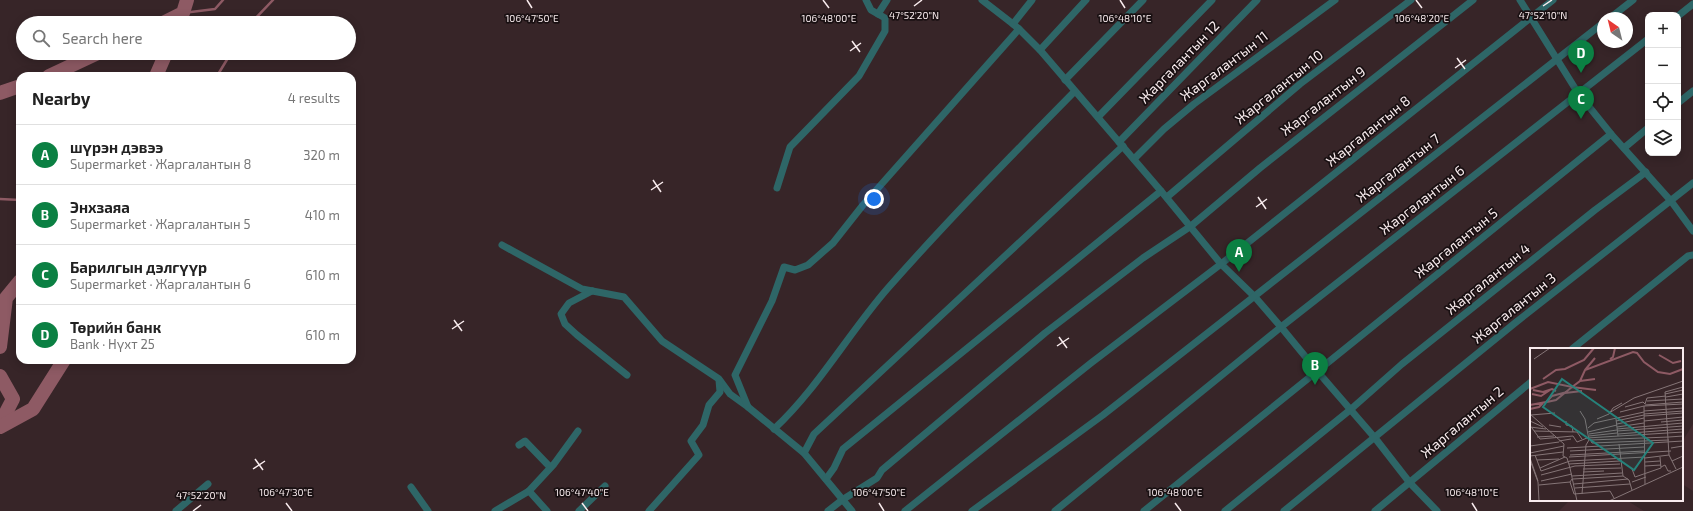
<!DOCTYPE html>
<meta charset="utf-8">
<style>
body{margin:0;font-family:"Exo 2",sans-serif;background:#f6f6f6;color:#222}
.controls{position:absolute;right:12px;top:12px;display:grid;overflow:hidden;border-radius:8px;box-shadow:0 2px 10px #0003}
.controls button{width:36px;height:36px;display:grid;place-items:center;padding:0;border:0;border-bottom:1px solid #e0e0e0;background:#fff;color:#222;font:20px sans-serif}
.compass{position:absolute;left:1597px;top:12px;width:36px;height:36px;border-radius:50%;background:#fff;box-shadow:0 2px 10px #0003;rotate:325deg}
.you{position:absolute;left:874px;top:199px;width:14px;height:14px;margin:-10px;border:3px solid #fff;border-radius:50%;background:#1a73e8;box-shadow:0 0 0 6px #1a73e833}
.badge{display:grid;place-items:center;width:26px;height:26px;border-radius:50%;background:#0b8043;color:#fff;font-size:13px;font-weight:700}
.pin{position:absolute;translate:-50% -33px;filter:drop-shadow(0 1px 2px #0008)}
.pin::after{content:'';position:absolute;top:21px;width:14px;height:12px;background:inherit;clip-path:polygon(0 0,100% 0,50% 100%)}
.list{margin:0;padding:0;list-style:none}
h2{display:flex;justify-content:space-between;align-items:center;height:52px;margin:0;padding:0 16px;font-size:17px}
h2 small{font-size:13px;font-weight:400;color:#767676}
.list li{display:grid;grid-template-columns:26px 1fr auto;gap:12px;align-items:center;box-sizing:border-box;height:60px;padding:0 16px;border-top:1px solid #e0e0e0}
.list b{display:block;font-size:15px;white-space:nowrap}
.list p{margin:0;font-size:13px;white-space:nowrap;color:#767676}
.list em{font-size:13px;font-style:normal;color:#767676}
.icon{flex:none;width:22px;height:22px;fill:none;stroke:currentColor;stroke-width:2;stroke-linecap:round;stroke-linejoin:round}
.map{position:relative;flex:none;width:1693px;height:511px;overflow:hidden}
.search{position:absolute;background:#fff;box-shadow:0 2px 10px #0003;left:16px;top:16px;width:340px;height:44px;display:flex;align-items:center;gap:10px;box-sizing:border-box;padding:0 14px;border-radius:22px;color:#767676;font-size:15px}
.panel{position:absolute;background:#fff;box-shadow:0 2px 10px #0003;left:16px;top:72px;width:340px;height:292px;border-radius:12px}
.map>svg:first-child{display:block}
</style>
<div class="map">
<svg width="1693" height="511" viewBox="0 0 1693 511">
<rect width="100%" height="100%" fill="#372528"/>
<g fill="#442b30">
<path d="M1693 424V491L1682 484V442Z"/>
<path d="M1570 500H1626L1644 511H1559Z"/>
</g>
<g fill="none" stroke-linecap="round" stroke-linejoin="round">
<g stroke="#8e5a64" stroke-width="2.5">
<path d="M183 13 215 9 223 0"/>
<path d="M251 23 273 0"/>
<path d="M217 76 231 53"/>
<path d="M0 199 20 200"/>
</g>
<g stroke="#8e5a64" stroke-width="14">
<path d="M163 23 183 13 187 0"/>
<path d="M49 76 98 53"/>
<path d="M156 76 166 53"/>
<path d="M0 93 20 86"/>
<path d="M0 347 6 298 20 281"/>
<path d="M0 376 13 399 0 424"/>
<path d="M0 427 33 409 64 360"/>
</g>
<g stroke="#2e6667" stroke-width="7">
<path d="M982 0 1013 24"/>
<path d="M1520 0 1578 93 1611 134 1671 201 1693 231"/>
<path d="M878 14 887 0"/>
<path d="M1678 16 1693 4"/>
<path d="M1610 18 1633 0"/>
<path d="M1019 29 1040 50 1161 191 1221 264 1255 297 1281 327 1318 372 1375 438 1410 483 1437 511"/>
<path d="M1040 50 1086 0"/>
<path d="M1065 80 1143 0"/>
<path d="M1678 103 1693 91"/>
<path d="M1098 117 1212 0"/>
<path d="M1119 142 1257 0"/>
<path d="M1624 148 1648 128"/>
<path d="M1134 159 1164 129 1194 104 1335 0"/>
<path d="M777 188 790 147 859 76 885 31V18L871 10 866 0"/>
<path d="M1167 197 1300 84 1411 0"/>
<path d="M502 245 582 289 624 297 662 341 719 379 730 394 748 407 804 453 852 511"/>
<path d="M592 291 569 303 561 314 565 324 577 335 627 375"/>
<path d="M1572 349 1688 256 1693 255"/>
<path d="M748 407 735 375 772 301 784 267 795 270 808 265 833 243 863 205 1019 29 1013 24 1032 0"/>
<path d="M774 429C818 388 848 334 888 288 948 220 1011 156 1074 92"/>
<path d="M519 445 525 441 550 467"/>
<path d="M804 453 814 434 1123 146"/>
<path d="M826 479 834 468 843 449 1161 191"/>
<path d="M411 487 428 511"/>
<path d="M529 491 554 464 578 431"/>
<path d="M176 511 208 484"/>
<path d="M495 511 529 491 547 511"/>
<path d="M579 511 605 486"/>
<path d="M649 511 699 455 691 441 703 425 709 405 720 392 719 380"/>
<path d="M828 511 842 500 877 478 882 470 1045 333 1143 258 1191 226 1260 168 1473 0"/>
<path d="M905 511 1091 363 1221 264 1553 0"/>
<path d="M972 511 1103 415 1603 23"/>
<path d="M1055 511 1281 327 1648 39"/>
<path d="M1144 511 1611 134"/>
<path d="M1225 511 1350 410 1402 364 1595 210 1646 172"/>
<path d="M1284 511 1515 323 1693 183"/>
<path d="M1375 511 1531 382"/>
</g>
</g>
<path fill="none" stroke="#f9ecee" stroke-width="1.5" d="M527 0 532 8M823 0 829 8M1120 0 1125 8M1416 0 1422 8M914 6 922 0M1543 6 1552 0M852 41 860 52M850 51 861 43M1457 58 1465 69M1455 68 1466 60M653 180 661 192M651 190 663 182M1258 197 1266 209M1256 207 1267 199M454 320 462 331M452 329 464 321M1059 337 1067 348M1057 346 1069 338M255 459 263 470M253 469 265 461M286 503 292 511M582 503 588 511M879 503 884 511M1175 503 1181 511M1472 503 1477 511M193 511 201 505"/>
<g text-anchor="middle" stroke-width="3.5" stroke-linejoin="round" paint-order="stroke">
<g font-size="14" fill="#f9ecee" stroke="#191012">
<text transform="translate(1179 62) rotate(-46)" y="5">Жаргалантын 12</text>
<text transform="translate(1224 66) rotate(-37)" y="5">Жаргалантын 11</text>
<text transform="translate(1279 87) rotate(-39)" y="5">Жаргалантын 10</text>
<text transform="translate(1323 101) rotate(-38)" y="5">Жаргалантын 9</text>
<text transform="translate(1368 131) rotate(-39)" y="5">Жаргалантын 8</text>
<text transform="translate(1398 168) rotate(-38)" y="5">Жаргалантын 7</text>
<text transform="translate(1422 200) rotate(-38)" y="5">Жаргалантын 6</text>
<text transform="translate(1456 243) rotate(-39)" y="5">Жаргалантын 5</text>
<text transform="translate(1488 279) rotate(-39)" y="5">Жаргалантын 4</text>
<text transform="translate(1514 308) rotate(-39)" y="5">Жаргалантын 3</text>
<text transform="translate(1462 422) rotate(-40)" y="5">Жаргалантын 2</text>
</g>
</g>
<g transform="translate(1530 348)">
<rect width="153" height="153" fill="#372528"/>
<path fill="none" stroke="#8e5a64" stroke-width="2" d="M129 7 143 15 151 13M80 11 83 9 85 0M55 22 65 10M13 31 26 22 35 21 54 12 64 0M50 33 65 31M42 39 66 42M0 41 18 34 42 39 50 33 55 22 103 4 107 5 114 14 128 24 140 26 153 21M3 42 13 44 22 41 26 43M35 45 52 43M2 46 11 48 20 42M17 54 26 52 42 39M0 57 16 54 22 48 37 44M0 61 9 59 13 55"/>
<path fill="none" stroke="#857577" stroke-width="1" d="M4 11 20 0M135 46 153 42M136 49 153 46M117 53 153 51M115 57 153 54M114 58 115 136M95 59 113 54 115 56 117 50 136 48M50 63 55 71 59 92 56 97 52 146M114 63 153 60M90 64 114 58 153 56M79 65 104 50 153 33M0 66 34 96 33 108 37 110 40 120 47 153M114 66 153 63M1 67 25 65M114 68 153 65M67 71 79 66 83 60 92 55M86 71 88 88M0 73 13 79M36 73V77L42 78 43 84M86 73 114 67M114 73 153 69M131 74 153 72M87 76 114 70M19 77 31 79M0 79 16 81M87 79 114 75M2 80 10 91 43 88 47 94 57 90 153 84M58 80 64 75 114 64M87 81 153 75M114 81 153 78M4 83 47 84 52 91M87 83 114 81M58 84 87 77M114 84 153 81M59 86 87 82M88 86 114 84M59 88 87 85M7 89 24 88M139 89 153 88M60 92 139 89M29 93 41 91M61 93 62 95 139 92M89 96 93 128 99 132 102 142M0 98 29 94M37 100 153 93M141 100 153 98M40 103 114 99M0 105 34 98M5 107 11 123M40 107 114 103M0 108 33 104M39 109 141 103M0 110 8 133M115 110 139 107M0 112 8 134 9 153M7 112 29 111M142 113 153 108M115 114 130 113M39 116 90 113M115 118 131 117M131 119 135 117 138 123H141M10 120 35 109M53 121 91 120M102 121 105 129 131 120 130 109M146 121 139 107 135 44 153 39M11 123 40 113 115 109M53 124 74 123M11 127 45 118 90 116M42 128 92 125M43 131 93 128M11 133 42 126M40 134 44 146 80 143 84 150M102 134 116 129M44 136 98 131M9 137 40 134 42 131M45 140 100 136M79 153 153 119"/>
<path fill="#26827b" fill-opacity="0.15" stroke="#26827b" stroke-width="2" d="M32 31 123 95 104 122 13 59Z"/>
<rect width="153" height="153" fill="none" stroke="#f9ecee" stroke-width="2"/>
</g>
<g font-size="10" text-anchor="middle" fill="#f9ecee" stroke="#191012" stroke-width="3.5" stroke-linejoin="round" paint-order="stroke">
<text x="914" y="19">47°52'20"N</text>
<text x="1543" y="19">47°52'10"N</text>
<text x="1125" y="22">106°48'10"E</text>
<text x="1422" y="22">106°48'20"E</text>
<text x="532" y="22">106°47'50"E</text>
<text x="829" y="22">106°48'00"E</text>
<text x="286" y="496">106°47'30"E</text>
<text x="582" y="496">106°47'40"E</text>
<text x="879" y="496">106°47'50"E</text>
<text x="1175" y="496">106°48'00"E</text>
<text x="1472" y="496">106°48'10"E</text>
<text x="201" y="499">47°52'20"N</text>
</g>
</svg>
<div class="controls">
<button>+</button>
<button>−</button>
<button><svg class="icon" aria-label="locate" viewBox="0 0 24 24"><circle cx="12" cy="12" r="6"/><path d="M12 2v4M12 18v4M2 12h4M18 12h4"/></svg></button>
<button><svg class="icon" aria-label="layers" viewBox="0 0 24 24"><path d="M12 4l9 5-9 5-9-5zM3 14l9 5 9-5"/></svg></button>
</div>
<svg class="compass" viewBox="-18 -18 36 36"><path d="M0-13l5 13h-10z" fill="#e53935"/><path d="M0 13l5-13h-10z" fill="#767676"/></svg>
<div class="you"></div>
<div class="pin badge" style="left:1239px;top:272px">A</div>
<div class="pin badge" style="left:1315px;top:385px">B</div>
<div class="pin badge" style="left:1581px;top:119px">C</div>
<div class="pin badge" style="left:1581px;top:73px">D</div>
<div class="search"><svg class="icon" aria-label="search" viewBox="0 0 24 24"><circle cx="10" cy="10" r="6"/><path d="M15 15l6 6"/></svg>Search here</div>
<section class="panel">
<h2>Nearby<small>4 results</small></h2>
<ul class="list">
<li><span class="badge">A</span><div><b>шүрэн дэвээ</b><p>Supermarket · Жаргалантын 8</p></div><em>320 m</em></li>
<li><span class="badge">B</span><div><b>Энхзаяа</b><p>Supermarket · Жаргалантын 5</p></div><em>410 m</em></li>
<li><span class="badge">C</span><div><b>Барилгын дэлгүүр</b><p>Supermarket · Жаргалантын 6</p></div><em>610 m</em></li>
<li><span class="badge">D</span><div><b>Төрийн банк</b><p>Bank · Нүхт 25</p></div><em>610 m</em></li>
</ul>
</section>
</div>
